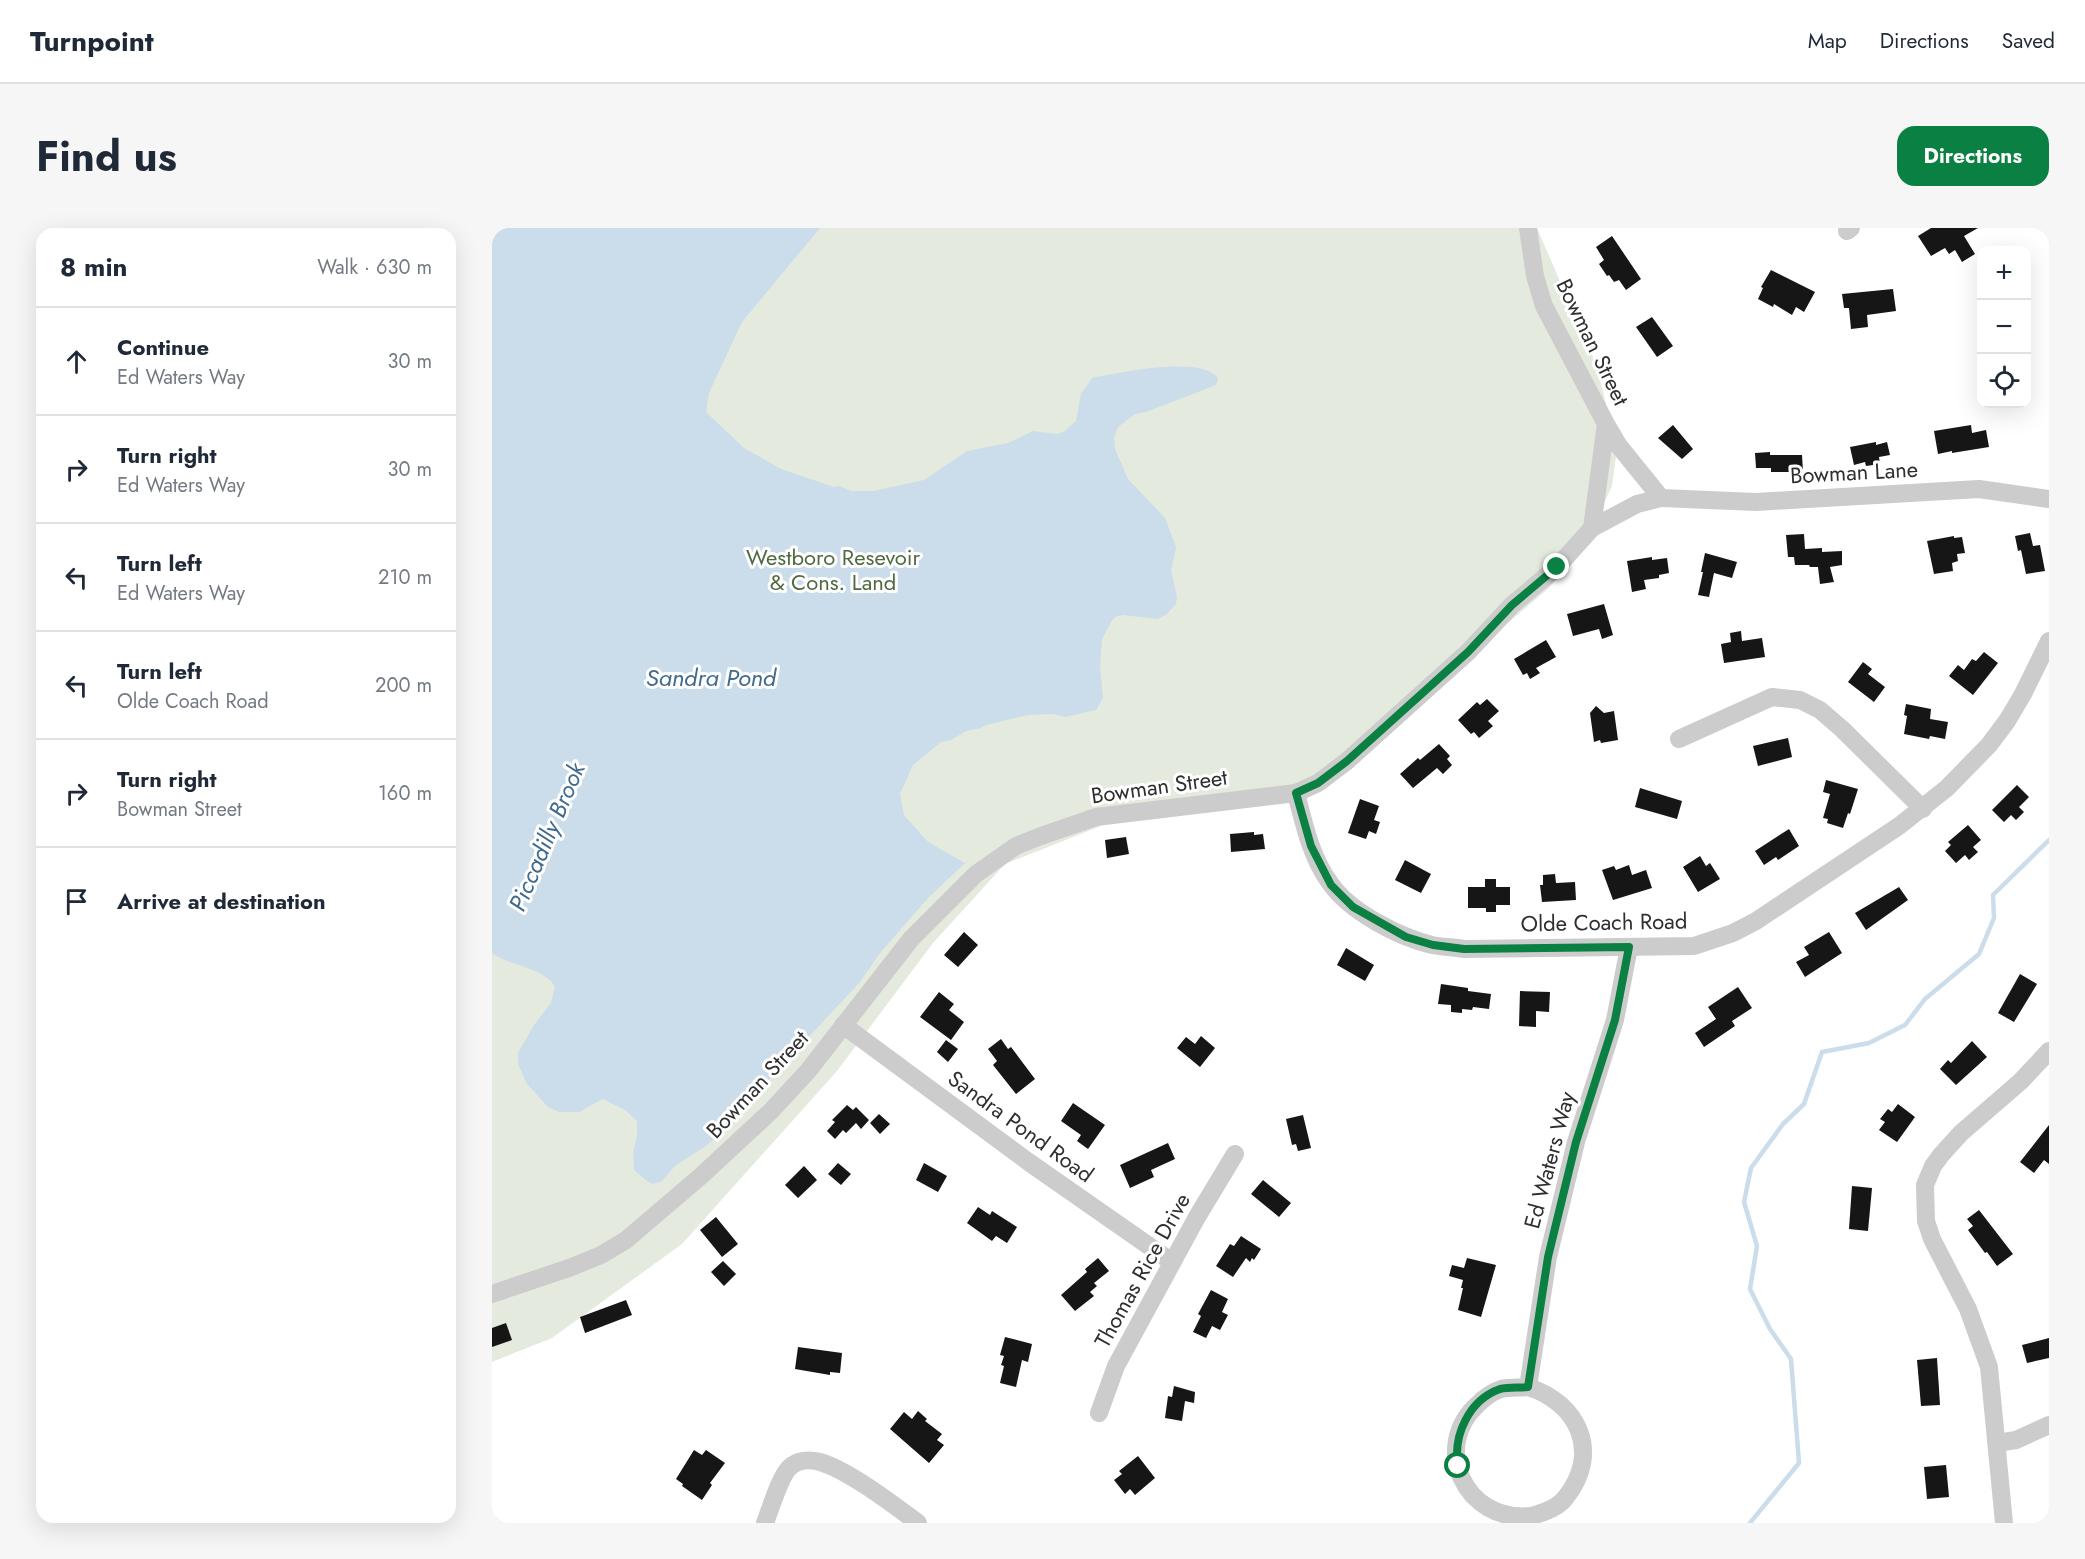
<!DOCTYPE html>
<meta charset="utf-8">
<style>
body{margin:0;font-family:Jost,sans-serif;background:#f6f6f7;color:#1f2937}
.controls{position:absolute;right:18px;top:18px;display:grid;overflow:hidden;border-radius:12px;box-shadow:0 6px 24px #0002}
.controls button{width:54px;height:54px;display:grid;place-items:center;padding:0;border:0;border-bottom:2px solid #e0e1e3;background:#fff;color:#1f2937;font:30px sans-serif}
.stop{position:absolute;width:18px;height:18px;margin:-14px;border:4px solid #0b8043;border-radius:50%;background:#fff}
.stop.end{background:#0b8043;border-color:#fff;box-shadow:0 2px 6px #0008}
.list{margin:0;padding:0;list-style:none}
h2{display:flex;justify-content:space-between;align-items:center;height:78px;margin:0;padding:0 24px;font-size:26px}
h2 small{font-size:20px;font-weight:400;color:#747a83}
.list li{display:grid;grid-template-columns:39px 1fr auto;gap:18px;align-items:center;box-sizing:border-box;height:108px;padding:0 24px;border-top:2px solid #e0e1e3}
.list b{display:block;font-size:22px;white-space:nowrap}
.list p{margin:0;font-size:20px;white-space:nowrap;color:#747a83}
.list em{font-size:20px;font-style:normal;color:#747a83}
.icon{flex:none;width:33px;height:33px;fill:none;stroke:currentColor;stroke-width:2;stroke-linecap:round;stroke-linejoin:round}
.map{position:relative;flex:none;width:1557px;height:1295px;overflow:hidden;border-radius:18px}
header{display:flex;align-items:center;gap:36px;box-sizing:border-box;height:84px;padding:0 30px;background:#fff;border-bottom:2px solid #e0e1e3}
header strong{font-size:28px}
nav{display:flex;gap:33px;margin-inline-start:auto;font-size:21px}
.intro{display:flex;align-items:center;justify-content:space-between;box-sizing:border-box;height:144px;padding:0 36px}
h1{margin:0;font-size:42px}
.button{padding:15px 27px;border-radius:18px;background:#0b8043;color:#fff;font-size:21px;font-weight:700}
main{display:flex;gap:36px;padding:0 36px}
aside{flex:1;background:#fff;border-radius:18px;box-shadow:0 6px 24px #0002}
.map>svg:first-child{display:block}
</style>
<header>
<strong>Turnpoint</strong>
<nav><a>Map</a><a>Directions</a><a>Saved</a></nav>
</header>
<div class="intro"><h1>Find us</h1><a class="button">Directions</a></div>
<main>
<aside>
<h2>8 min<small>Walk · 630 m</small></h2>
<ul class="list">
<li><svg class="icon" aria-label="ahead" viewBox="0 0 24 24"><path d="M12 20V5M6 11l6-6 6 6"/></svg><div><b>Continue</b><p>Ed Waters Way</p></div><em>30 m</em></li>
<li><svg class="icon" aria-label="right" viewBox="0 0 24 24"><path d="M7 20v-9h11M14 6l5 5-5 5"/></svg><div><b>Turn right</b><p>Ed Waters Way</p></div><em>30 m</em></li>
<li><svg class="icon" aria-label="left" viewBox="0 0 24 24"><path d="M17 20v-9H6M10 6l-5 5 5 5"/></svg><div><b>Turn left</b><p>Ed Waters Way</p></div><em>210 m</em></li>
<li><svg class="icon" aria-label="left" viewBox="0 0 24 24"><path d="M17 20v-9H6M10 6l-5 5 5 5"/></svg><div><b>Turn left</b><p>Olde Coach Road</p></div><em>200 m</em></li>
<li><svg class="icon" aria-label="right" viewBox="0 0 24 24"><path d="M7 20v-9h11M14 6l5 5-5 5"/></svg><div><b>Turn right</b><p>Bowman Street</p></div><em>160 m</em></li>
<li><svg class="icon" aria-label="arrive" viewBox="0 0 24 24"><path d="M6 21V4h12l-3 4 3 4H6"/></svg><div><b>Arrive at destination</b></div></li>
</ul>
</aside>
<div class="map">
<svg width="1557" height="1295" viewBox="0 0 1557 1295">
<rect width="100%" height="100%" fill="#fff"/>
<path fill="#e4ebde" d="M0 0H1045L1105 139 1125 221 1120 258 1090 322 1057 360 825 557 664 576 513 636 441 715 345 843 190 1016 60 1110 0 1134Z"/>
<path fill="#cbdcea" d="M0 0H328L250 94 217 165 214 184 252 220 289 241 342 259 347 258 359 263H381L432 252 475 223 516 215 541 203 566 206 573 203 584 193 589 166 600 150C627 145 708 127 726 150L724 157 654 184 643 186 626 199 622 210 623 221 636 251 673 290 683 316 684 321 679 342 685 369 684 376 675 386 665 391 631 387 623 389 619 394 610 411 608 439 611 470 604 482 573 489 562 486 535 487 494 497 489 500 474 503 459 512 449 514 421 537 408 566 412 587 436 614 473 635 436 670 388 725 368 754 314 812 294 831 244 893 214 918 184 937 170 953 161 956 156 954 142 942 141 926 145 908V893L133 882 111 871 87 884H67L56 879 35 856 26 836V825L42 797 59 775 63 758C48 738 19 739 0 725Z"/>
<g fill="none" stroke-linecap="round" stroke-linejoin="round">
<path stroke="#cbdcea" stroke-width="4.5" d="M1258 1295 1307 1235 1299 1131 1278 1101 1258 1061 1265 1018 1252 974 1259 940 1291 896 1312 876 1330 824 1377 815 1413 797 1433 771 1487 726 1502 690 1501 667 1557 612"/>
</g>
<g fill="#161616">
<path d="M1439 0H1486L1472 8 1483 26 1470 34 1463 22 1457 26 1453 20 1439 28 1426 8Z"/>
<path d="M1120 8 1149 51 1134 62 1127 52 1122 54 1117 47 1115 48 1107 36 1112 32 1104 19Z"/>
<path d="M1279 42 1323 64 1312 84 1304 79 1300 87 1282 76 1281 79 1266 71 1271 60 1269 59Z"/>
<path d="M1401 61 1404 83 1375 87 1376 99 1359 101 1357 80H1352L1350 66Z"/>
<path d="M1160 89 1181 118 1165 129 1144 99Z"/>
<path d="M1181 197 1201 221 1190 231 1166 210Z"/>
<path d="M1479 197 1480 205 1494 202 1497 219 1460 225V223L1446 226 1442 203Z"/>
<path d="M1384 214V217L1395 214 1398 227 1387 229 1388 236 1374 238 1373 234 1362 237 1358 219Z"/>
<path d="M1278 224V227H1310L1311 244H1279V240H1264L1263 225Z"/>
<path d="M1538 305 1541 318 1548 317 1553 343 1534 346 1529 322 1526 323 1523 308Z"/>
<path d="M1312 306 1313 321 1330 320V324L1350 323V337L1338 339 1342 354 1328 356 1326 339H1318L1317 337H1303L1302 329H1296L1294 307Z"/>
<path d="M1462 308V310L1470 309 1473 325 1465 326 1466 333 1460 335 1461 343 1442 346 1435 313Z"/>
<path d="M1213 325 1245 334 1240 350 1222 345 1217 369 1206 367 1211 344H1209Z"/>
<path d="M1160 329V332L1175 330 1177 345 1167 347V350L1152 352 1154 361 1140 364 1135 333Z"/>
<path d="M1112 376 1121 407 1110 411 1107 401 1081 408 1075 386Z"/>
<path d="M1249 403 1250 413 1270 410 1273 429 1232 435 1229 416 1239 414 1238 405Z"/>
<path d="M1054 412 1064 429 1044 440 1048 445 1038 451 1035 445 1031 447 1022 431Z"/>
<path d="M1492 424 1506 435 1481 467 1457 448 1466 437 1472 442 1480 431 1484 433Z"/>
<path d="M1371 434 1380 441 1376 446 1393 459 1382 474 1356 454Z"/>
<path d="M995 471 1007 483 996 493 1001 498 987 510 982 504 979 506 966 492 985 474 988 477Z"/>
<path d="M1414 476 1439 481 1438 491 1456 494 1453 511 1438 508 1437 511 1412 506 1415 488 1412 487Z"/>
<path d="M1104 478 1112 485 1122 483 1126 512 1109 515 1108 512 1102 514 1098 485Z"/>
<path d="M1296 510 1300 529 1266 538 1261 518Z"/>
<path d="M947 516 958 528 955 531 960 537 951 546 945 540 921 560 908 546 926 530 928 532Z"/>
<path d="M1334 552 1366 561 1358 586 1356 585 1351 600 1335 595 1336 591 1331 590 1338 566 1331 564Z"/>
<path d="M1525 557 1537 569 1527 579 1532 584 1524 592 1519 587 1512 594 1500 582Z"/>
<path d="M1148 560 1190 573 1185 591 1143 579Z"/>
<path d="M868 571 887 578 882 592 888 594 884 606 877 603 874 611 856 605Z"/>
<path d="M1476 597 1489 612 1481 619 1486 624 1477 632 1473 627 1464 635 1453 623 1459 617 1456 614Z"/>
<path d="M1297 601 1307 618 1286 632 1284 629 1272 637 1263 623Z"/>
<path d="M762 604V607L771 606 773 621 739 624 738 606Z"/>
<path d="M634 609 637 626 615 630 613 612Z"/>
<path d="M1208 628 1214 638 1218 635 1228 651 1206 664 1191 639Z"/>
<path d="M913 632 939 646 929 665 903 652Z"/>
<path d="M1137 637 1140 647 1154 642 1160 660 1121 672 1110 642 1122 638 1124 642Z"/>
<path d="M1063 646 1064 655 1083 654 1084 672 1050 674 1048 657H1051V647Z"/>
<path d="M993 651H1004V659H1018V677H1004V684H994V680H976V659H993Z"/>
<path d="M1407 659 1416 672 1374 702 1363 685Z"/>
<path d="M472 704 486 717 466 739 452 727Z"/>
<path d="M1337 704 1350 725 1313 749 1304 734 1317 727 1312 719Z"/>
<path d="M854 720 882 737 873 753 845 737Z"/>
<path d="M1528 746 1545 756 1522 794 1506 785Z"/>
<path d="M949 756 976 760V763L999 766 997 781 981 779 980 782 970 781V785L959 784V777L946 776Z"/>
<path d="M1246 759 1260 780 1240 793 1243 798 1212 819 1203 805 1224 791 1216 779Z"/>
<path d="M1028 763 1058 764 1057 784 1044 783V799L1027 798Z"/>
<path d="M447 764 462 776 457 782 472 794 459 812 428 789Z"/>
<path d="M709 808 723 820 708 839 685 820 694 809 703 816Z"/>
<path d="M509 811 516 821 519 819 543 851 524 866 501 837 505 833 496 821Z"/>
<path d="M454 812 466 821 456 834 445 824Z"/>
<path d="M1480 813 1495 829 1464 857 1448 841 1456 832 1459 835Z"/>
<path d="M581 875 613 897 596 921 585 913 589 907 569 893Z"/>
<path d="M1406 876 1423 889 1405 914 1387 902 1393 894 1388 891 1396 881 1400 884Z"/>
<path d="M355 877 361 882 364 879 377 892 369 901 364 895 354 905 351 902 343 911 335 903 343 894 340 892Z"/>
<path d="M387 886 398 896 388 906 378 895Z"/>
<path d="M811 887 819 920 806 923 804 916 800 917 794 891Z"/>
<path d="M1557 897V936L1552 932 1542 945 1528 934Z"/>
<path d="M676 915 683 931 659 942 662 949 638 960 628 937Z"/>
<path d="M346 935 359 946 349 957 336 946Z"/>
<path d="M432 935 455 948 446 964 424 952Z"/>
<path d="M312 938 325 952 306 970 293 957Z"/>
<path d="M771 952 799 975 787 989 759 966Z"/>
<path d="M1360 958 1380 960 1376 1003 1357 1001Z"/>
<path d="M486 979 498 987 500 983 525 999 515 1015 504 1008 500 1013 475 995Z"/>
<path d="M1487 982 1521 1026 1505 1038 1495 1024 1493 1025 1476 1002 1481 998 1475 991Z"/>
<path d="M224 989 246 1016 230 1029 208 1002Z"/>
<path d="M749 1008 769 1021 762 1032 760 1030 758 1034 754 1030 741 1049 724 1038 738 1016 742 1018Z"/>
<path d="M606 1030 617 1043 602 1055 605 1058 598 1064 602 1068 583 1083 569 1067 595 1044 593 1041Z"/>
<path d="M975 1030 1004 1037 989 1089 966 1082 971 1060H969L971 1052 957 1048 960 1037 972 1040Z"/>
<path d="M231 1033 244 1046 232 1058 219 1044Z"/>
<path d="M719 1062 736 1071 730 1084 736 1087 728 1102 720 1098 714 1110 701 1104 709 1088 706 1086Z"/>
<path d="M134 1072 140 1087 93 1105 88 1089Z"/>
<path d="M14 1095 20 1112 0 1119V1100Z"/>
<path d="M513 1109 540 1116 536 1134 530 1132 524 1159 508 1155 512 1138 509 1137 512 1128 508 1127Z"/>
<path d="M1557 1110V1130L1535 1135 1530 1117Z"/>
<path d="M306 1119 350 1125 348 1145 338 1144V1147L303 1141Z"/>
<path d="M1445 1130 1448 1177 1429 1178 1425 1132Z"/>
<path d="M682 1158 703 1164 702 1175 693 1173 690 1193 673 1190 676 1168 680 1169Z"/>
<path d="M426 1183 435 1191 433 1193 450 1206 445 1212 452 1217 437 1235 398 1201 412 1184 420 1191Z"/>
<path d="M202 1222 210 1227 214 1222 233 1235 218 1255 220 1257 210 1272 190 1258 191 1256 184 1251Z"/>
<path d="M646 1228 663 1250 643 1267 638 1261 633 1266 622 1252 630 1246 627 1243Z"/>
<path d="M1454 1237 1457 1269 1435 1271 1432 1239Z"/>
</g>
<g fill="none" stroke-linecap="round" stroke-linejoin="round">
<g stroke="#ccc" stroke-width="18">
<path d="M1355 3 1359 0"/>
<path d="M1114 196 1127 218 1169 270 1264 274 1487 261 1557 271"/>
<path d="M1100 300 1145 276 1169 270"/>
<path d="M1187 511 1280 469 1308 472 1328 482 1350 501 1431 581"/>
<path d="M804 565C812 596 819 629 838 655 858 684 907 709 940 717 950 719 961 719 972 721L1202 718 1241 705 1264 693 1407 598 1455 560 1497 517 1515 493 1531 466 1557 413"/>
<path d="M351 797 538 935 680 1034"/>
<path d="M0 1066 77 1040 109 1027 134 1012 209 948 279 883 316 843 419 711 484 646 524 618 549 608 604 589 804 565 826 555 855 533 976 424 1020 377 1065 339 1100 300 1114 196 1052 78 1043 48 1036 0"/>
<path d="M1036 1159C1087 1175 1109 1225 1074 1269 1067 1279 1051 1285 1039 1288 972 1295 939 1218 986 1176 993 1169 1000 1164 1009 1161 1017 1159 1028 1160 1036 1159L1056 1029 1084 914 1123 792 1137 719"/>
<path d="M607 1185 624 1138 705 989 743 926"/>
<path d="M1505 1215 1524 1212 1557 1197"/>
<path d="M273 1295C278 1282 288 1249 297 1240 305 1232 317 1231 328 1234 356 1242 402 1277 426 1295"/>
<path d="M1512 1295 1497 1139 1476 1081 1440 1011 1434 993 1433 957 1441 938 1449 927 1469 905 1529 853 1557 823"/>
</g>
</g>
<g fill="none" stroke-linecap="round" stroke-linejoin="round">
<path stroke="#0b8043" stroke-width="8" d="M966 1238C961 1207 977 1172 1008 1161 1017 1159 1027 1160 1036 1159L1056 1029 1084 914 1123 792 1137 719 972 721 941 717 914 709 861 679 839 657 819 618 804 565 826 555 855 533 976 424 1020 377 1065 339"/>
</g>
<g text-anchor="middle" stroke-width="6" stroke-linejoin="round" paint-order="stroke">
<g font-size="22" fill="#2f2f2f" stroke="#fff">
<text transform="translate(1101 114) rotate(64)" y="8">Bowman Street</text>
<text transform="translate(1362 244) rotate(-3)" y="8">Bowman Lane</text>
<text transform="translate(667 558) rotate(-8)" y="8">Bowman Street</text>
<text transform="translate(1112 694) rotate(-1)" y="8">Olde Coach Road</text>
<text transform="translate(265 856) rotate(-47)" y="8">Bowman Street</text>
<text transform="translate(529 898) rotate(36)" y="8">Sandra Pond Road</text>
<text transform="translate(1057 932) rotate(-75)" y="8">Ed Waters Way</text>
<text transform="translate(650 1042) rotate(-61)" y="8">Thomas Rice Drive</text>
</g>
<g font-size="22" fill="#50693e" stroke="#fff">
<text x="341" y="337">Westboro Resevoir<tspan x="341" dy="25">&amp; Cons. Land</tspan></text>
</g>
<g font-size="24" font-style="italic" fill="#416b8d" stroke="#fff">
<text x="219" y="458">Sandra Pond</text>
<text transform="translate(55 609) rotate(-67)" y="8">Piccadilly Brook</text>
</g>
</g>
</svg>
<div class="controls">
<button>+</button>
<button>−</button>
<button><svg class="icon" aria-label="locate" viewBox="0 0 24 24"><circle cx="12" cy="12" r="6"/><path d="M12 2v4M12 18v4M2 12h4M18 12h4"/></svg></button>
</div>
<div class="stop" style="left:966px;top:1238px"></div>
<div class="stop end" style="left:1065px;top:339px"></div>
</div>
</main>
